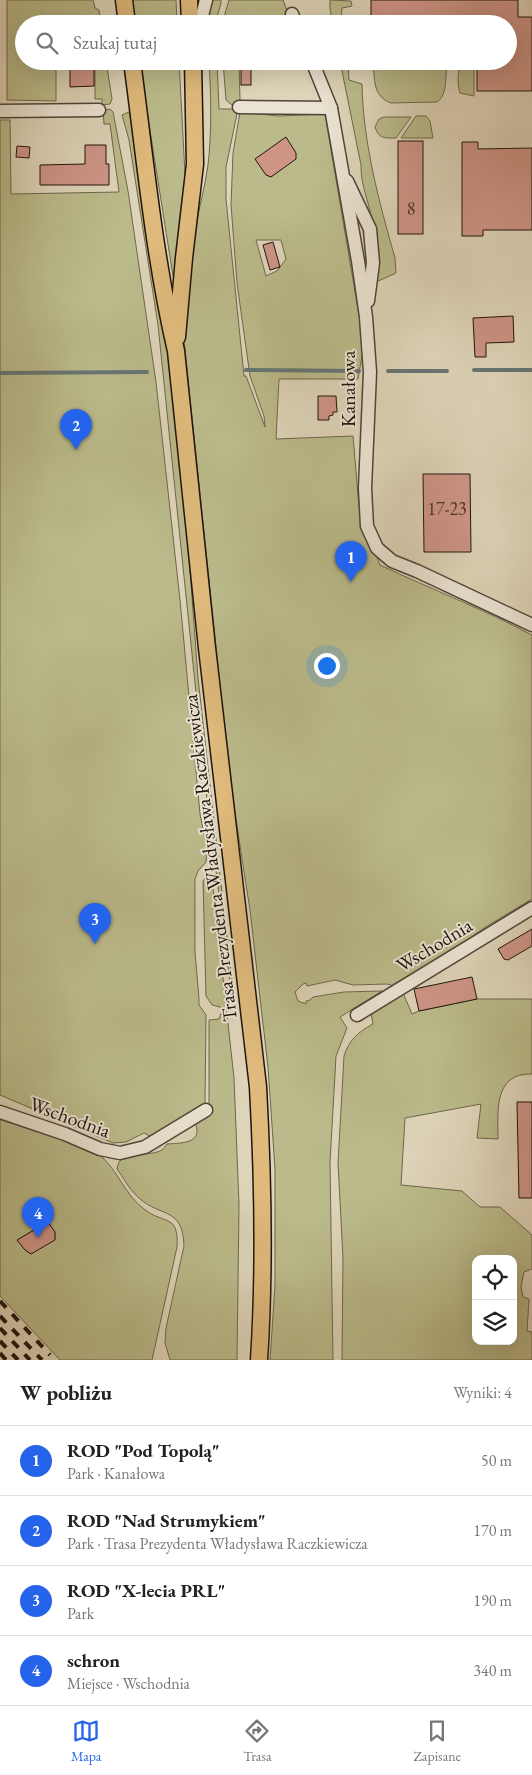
<!DOCTYPE html>
<html lang="pl">
<meta charset="utf-8">
<style>
body{margin:0;font-family:"EB Garamond",serif;background:#f2f2f2;color:#222}
.controls{position:absolute;right:15px;bottom:15px;display:grid;overflow:hidden;border-radius:10px;box-shadow:0 5px 20px #0002}
.controls button{width:45px;height:45px;display:grid;place-items:center;padding:0;border:0;border-bottom:1px solid #e0e0e0;background:#fff;color:#222;font:25px sans-serif}
.you{position:absolute;left:326px;top:665px;width:18px;height:18px;margin:-12px;border:4px solid #fff;border-radius:50%;background:#1a73e8;box-shadow:0 0 0 8px #1a73e833}
.badge{display:grid;place-items:center;width:32px;height:32px;border-radius:50%;background:#2563eb;color:#fff;font-size:16px;font-weight:700}
.pin{position:absolute;translate:-50% -41px;filter:drop-shadow(0 1px 2px #0008)}
.pin::after{content:'';position:absolute;top:26px;width:18px;height:15px;background:inherit;clip-path:polygon(0 0,100% 0,50% 100%)}
.list{margin:0;padding:0;list-style:none}
h2{display:flex;justify-content:space-between;align-items:center;height:65px;margin:0;padding:0 20px;font-size:21px}
h2 small{font-size:16px;font-weight:400;color:#767676}
.list li{display:grid;grid-template-columns:32px 1fr auto;gap:15px;align-items:center;box-sizing:border-box;height:70px;padding:0 20px;border-top:1px solid #e0e0e0}
.list b{display:block;font-size:19px;white-space:nowrap}
.list p{margin:0;font-size:16px;white-space:nowrap;color:#767676}
.list em{font-size:16px;font-style:normal;color:#767676}
.icon{flex:none;width:28px;height:28px;fill:none;stroke:currentColor;stroke-width:2;stroke-linecap:round;stroke-linejoin:round}
.map{position:relative;flex:none;width:532px;height:1360px;overflow:hidden}
.search{position:absolute;background:#fff;box-shadow:0 5px 20px #0002;left:15px;right:15px;top:15px;height:55px;display:flex;align-items:center;gap:12px;box-sizing:border-box;padding:0 18px;border-radius:28px;color:#767676;font-size:19px}
.sheet{height:345px;background:#fff}
nav{display:flex;justify-content:space-around;align-items:center;box-sizing:border-box;height:70px;border-top:1px solid #e0e0e0;background:#fff;font-size:14px;color:#767676}
nav a{display:grid;justify-items:center;gap:2px}
nav .on{color:#2563eb}
.map>svg:first-child{display:block}
</style>
<div class="map">
<svg width="532" height="1360" viewBox="0 0 532 1360">
<rect width="100%" height="100%" fill="#ded4b9"/>
<filter id="stains"><feTurbulence type="fractalNoise" baseFrequency=".004" numOctaves="4"/><feColorMatrix values="0 0 0 0 .2 0 0 0 0 .09 0 0 0 0 .02 0 0 0 .5 -.17"/></filter>
<radialGradient id="worn" r=".72"><stop offset=".6" stop-color="#630" stop-opacity="0"/><stop offset="1" stop-color="#630" stop-opacity=".3"/></radialGradient>
<g fill="#baba8a" stroke="#6d674c" fill-rule="evenodd">
<path d="M7 0H93L95 8 99 10 101 24H24V61H56V101L7 100Z"/>
<path d="M130 0H176L177 24H134Z"/>
<path d="M211 0H221V3L215 24H207Z"/>
<path d="M229 0H283L290 19 271 24H222Z"/>
<path d="M330 0 351 1 352 6 342 8 341 24H333L330 9Z"/>
<path d="M95 61H106L112 99 110 104 102 105V99H95Z"/>
<path d="M139 61H179L186 193 174 282Z"/>
<path d="M209 61H217L219 109H238L226 167V199L244 376H246L265 427 264 416 250 376 237 283 231 205 233 153 240 112 279 116 325 114 364 345 358 379H279L276 439 353 436 359 507 380 565C431 589 483 609 532 635V899L484 928 448 954 394 986 387 984 353 985 335 980 307 986 306 983 303 984 295 992 298 1001 306 1004V1001L310 1000 313 997 344 992 382 991 340 1017 347 1028 336 1056 330 1162 333 1360H270L275 1286V1169L268 1067 250 910 230 781 184 340C185 304 189 269 195 233 198 210 205 188 208 165 212 130 211 96 209 61ZM256 240H281L286 259 277 271 266 276Z"/>
<path d="M223 61H239L240 99 239 104 232 105 226 100Z"/>
<path d="M340 61H348L349 80 362 84C363 142 379 202 395 258L396 273 376 282C376 258 376 235 370 211 366 194 361 184 361 165Z"/>
<path d="M373 61H448C444 74 449 94 437 102L391 103C372 96 375 79 373 61Z"/>
<path d="M463 61H474V96L460 93C457 83 457 70 463 61Z"/>
<path d="M110 109 113 112 128 191 156 382 180 600 200 814 207 849 206 862 198 871 195 879V952L199 999V1005L206 1015 205 1104 152 1137 144 1133 126 1142 113 1143 0 1095V120H10L11 194 119 192 110 124H104L103 110Z"/>
<path d="M129 112 133 127 167 348 184 489 198 678 234 999H232L207 799 158 325 129 140 122 115Z"/>
<path d="M416 116H426L430 121 433 138H401Z"/>
<path d="M384 117H411L396 138C384 138 379 139 375 127L379 119Z"/>
<path d="M208 877 212 879 234 1078 239 1205 237 1360H170L165 1343 166 1328 184 1246C183 1204 157 1219 135 1194 128 1187 123 1177 117 1169 119 1148 149 1158 162 1150 164 1149 165 1146 167 1144 184 1143 205 1143 194 1120L209 1112V1020L219 1019 222 1011 220 1007 212 1005 206 996 203 881 205 878Z"/>
<path d="M403 993 412 1014 419 1011 477 999H532V1074C493 1073 498 1112 498 1139L477 1138 481 1104 405 1118 401 1185 462 1191 480 1207H500L532 1235V1269L524 1272 521 1287 523 1297 529 1299 527 1331 532 1332V1360H342L343 1258 338 1163 344 1056C349 1040 358 1032 373 1024L371 1013ZM476 1259H513V1341H476Z"/>
<path d="M0 1118C29 1127 82 1138 103 1158 119 1173 126 1196 144 1209 164 1225 179 1213 177 1247L152 1360H60L0 1296ZM47 1222 55 1232V1239L31 1254 25 1250 17 1240Z"/>
</g>
<g fill="none" stroke-linecap="round" stroke-linejoin="round">
<g stroke="#667674" stroke-width="4">
<path d="M246 370 359 371"/>
<path d="M474 370H532"/>
<path d="M388 371H447"/>
<path d="M0 373 147 372"/>
</g>
</g>
<g fill="#ce9587" stroke="#20140d">
<path d="M371 0H518V17H532V91H477V62H508V24H371Z"/>
<rect x="241" y="61" width="10" height="24"/>
<path d="M70 68H94V86L70 87Z"/>
<path d="M286 137 296 153V159L271 177 266 175 255 159Z"/>
<rect x="398" y="141" width="25" height="93"/>
<path d="M462 142H478V149L532 148V230H483V236H462Z"/>
<path d="M85 145H106V164H109V185H40V165L85 164Z"/>
<path d="M17 146 30 147 29 158 16 157Z"/>
<path d="M273 242 280 267 270 270 263 245Z"/>
<path d="M513 316 514 342 486 343V357H475L473 318Z"/>
<path d="M318 396H336L337 412H333V415L329 416V420H318Z"/>
<path d="M423 474H470L471 552H424Z"/>
<path d="M532 929V946L508 960 504 959 498 949Z"/>
<path d="M472 977 477 999 419 1011 414 989Z"/>
<path d="M517 1102H532V1198H519Z"/>
<path d="M48 1222 55 1232V1240L31 1254 25 1250 17 1240Z"/>
</g>
<g fill="none" stroke-linecap="round" stroke-linejoin="round">
<g stroke="#504438" stroke-width="15">
<g id="minor">
<path d="M292 14 296 24"/>
<path d="M200 24 206 0"/>
<path d="M312 61 331 108 358 261 366 317 370 372 365 488 367 526 377 548 392 561 417 571 532 625"/>
<path d="M239 107 331 108"/>
<path d="M0 111 99 110"/>
<path d="M347 181 370 229 373 263 368 301"/>
<path d="M357 1015 532 908"/>
<path d="M0 1112 65 1134 100 1149 120 1153 145 1147 206 1110"/>
</g>
</g>
<g stroke="#20140d" stroke-width="19">
<g id="major">
<path d="M124 0 127 24"/>
<path d="M189 0 190 24"/>
<path d="M132 61C145 158 154 256 176 351L207 648 258 1087C263 1178 265 1269 259 1360"/>
<path d="M177 337 184 258 195 164 193 61"/>
</g>
</g>
<use href="#minor" stroke="#eae3d2" stroke-width="12"/>
<use href="#major" stroke="#dfba7c" stroke-width="16"/>
<g stroke="#20140d" stroke-width="4" stroke-dasharray="9 9" stroke-linecap="butt">
<path d="M0 1301 50 1355"/>
<path d="M0 1316 42 1360"/>
<path d="M0 1328 30 1360"/>
<path d="M0 1341 18 1360"/>
<path d="M0 1353 6 1360"/>
</g>
</g>
<g text-anchor="middle" stroke-width="4" stroke-linejoin="round" paint-order="stroke">
<g font-size="18" fill="#4c342c">
<text x="411" y="215">8</text>
<text x="447" y="515">17-23</text>
</g>
<g font-size="20" fill="#20140d" stroke="#eae3d2">
<text transform="translate(348 389) rotate(-90)" y="7">Kanałowa</text>
<text transform="translate(210 858) rotate(-97)" y="7">Trasa Prezydenta Władysława Raczkiewicza</text>
<text transform="translate(434 945) rotate(-31)" y="7">Wschodnia</text>
<text transform="translate(70 1117) rotate(20)" y="7">Wschodnia</text>
</g>
</g>
<rect width="100%" height="100%" filter="url(#stains)"/>
<rect width="100%" height="100%" fill="url(#worn)"/>
</svg>
<div class="controls">
<button><svg class="icon" aria-label="locate" viewBox="0 0 24 24"><circle cx="12" cy="12" r="6"/><path d="M12 2v4M12 18v4M2 12h4M18 12h4"/></svg></button>
<button><svg class="icon" aria-label="layers" viewBox="0 0 24 24"><path d="M12 4l9 5-9 5-9-5zM3 14l9 5 9-5"/></svg></button>
</div>
<div class="you"></div>
<div class="pin badge" style="left:351px;top:582px">1</div>
<div class="pin badge" style="left:76px;top:450px">2</div>
<div class="pin badge" style="left:95px;top:944px">3</div>
<div class="pin badge" style="left:38px;top:1238px">4</div>
<div class="search"><svg class="icon" aria-label="search" viewBox="0 0 24 24"><circle cx="10" cy="10" r="6"/><path d="M15 15l6 6"/></svg>Szukaj tutaj</div>
</div>
<section class="sheet">
<h2>W pobliżu<small>Wyniki: 4</small></h2>
<ul class="list">
<li><span class="badge">1</span><div><b>ROD &quot;Pod Topolą&quot;</b><p>Park · Kanałowa</p></div><em>50 m</em></li>
<li><span class="badge">2</span><div><b>ROD &quot;Nad Strumykiem&quot;</b><p>Park · Trasa Prezydenta Władysława Raczkiewicza</p></div><em>170 m</em></li>
<li><span class="badge">3</span><div><b>ROD &quot;X-lecia PRL&quot;</b><p>Park</p></div><em>190 m</em></li>
<li><span class="badge">4</span><div><b>schron</b><p>Miejsce · Wschodnia</p></div><em>340 m</em></li>
</ul>
</section>
<nav>
<a class="on"><svg class="icon" aria-label="map" viewBox="0 0 24 24"><path d="M3 6l6-2 6 2 6-2v14l-6 2-6-2-6 2zM9 4v14M15 6v14"/></svg>Mapa</a>
<a><svg class="icon" aria-label="directions" viewBox="0 0 24 24"><path d="M12 3l9 9-9 9-9-9zM9 14v-3h6M13 9l2 2-2 2"/></svg>Trasa</a>
<a><svg class="icon" aria-label="saved" viewBox="0 0 24 24"><path d="M7 4h10v16l-5-4-5 4z"/></svg>Zapisane</a>
</nav>
